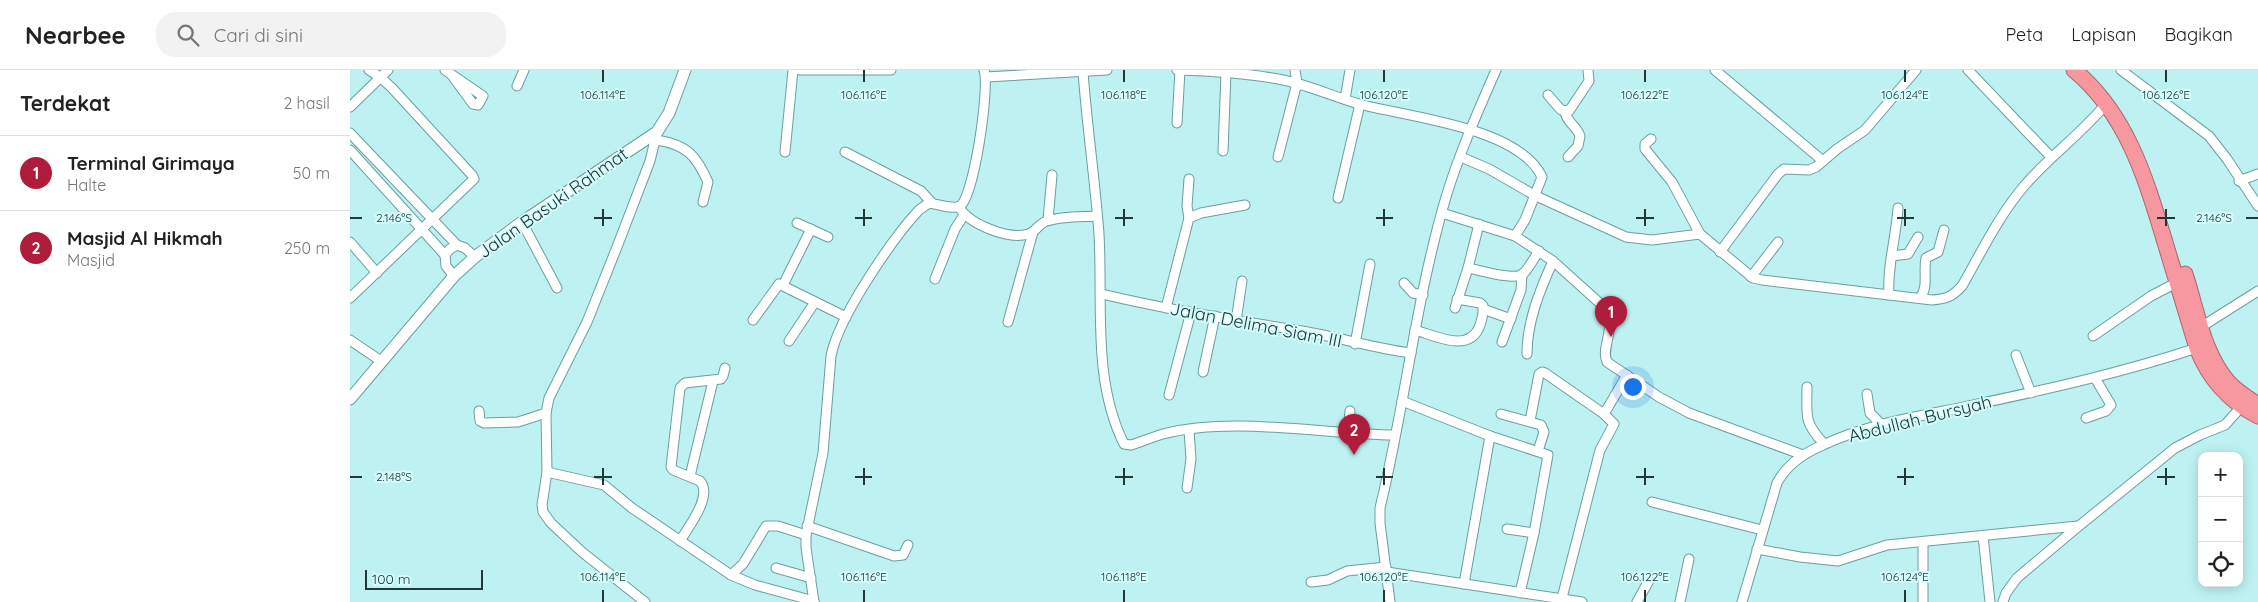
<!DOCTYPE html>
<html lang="id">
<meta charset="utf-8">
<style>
body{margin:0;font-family:Quicksand,sans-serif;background:#f2f2f2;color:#222}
.controls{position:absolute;right:15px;bottom:15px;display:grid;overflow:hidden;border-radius:10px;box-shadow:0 2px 12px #0003}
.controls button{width:45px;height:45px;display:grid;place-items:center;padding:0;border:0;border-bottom:1px solid #e0e0e0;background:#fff;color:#222;font:25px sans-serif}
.scale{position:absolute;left:15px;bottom:12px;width:118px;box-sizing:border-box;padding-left:5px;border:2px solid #223737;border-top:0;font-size:14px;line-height:18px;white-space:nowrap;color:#223737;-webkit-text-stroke:4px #d4fdfd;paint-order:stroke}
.you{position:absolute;left:1282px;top:316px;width:18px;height:18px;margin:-12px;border:4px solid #fff;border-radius:50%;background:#1a73e8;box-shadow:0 0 0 8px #1a73e833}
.badge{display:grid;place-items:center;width:32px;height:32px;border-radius:50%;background:#b01c3c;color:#fff;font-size:16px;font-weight:700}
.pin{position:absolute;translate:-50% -41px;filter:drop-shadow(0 1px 2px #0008)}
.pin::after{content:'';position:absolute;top:26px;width:18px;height:15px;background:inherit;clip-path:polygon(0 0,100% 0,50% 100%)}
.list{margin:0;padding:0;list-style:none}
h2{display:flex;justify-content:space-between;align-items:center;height:65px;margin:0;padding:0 20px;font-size:21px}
h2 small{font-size:16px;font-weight:400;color:#767676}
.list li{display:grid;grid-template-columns:32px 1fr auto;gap:15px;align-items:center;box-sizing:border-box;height:75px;padding:0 20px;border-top:1px solid #e0e0e0}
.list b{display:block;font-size:19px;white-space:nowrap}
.list p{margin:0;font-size:16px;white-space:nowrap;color:#767676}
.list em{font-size:16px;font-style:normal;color:#767676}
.icon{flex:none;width:28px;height:28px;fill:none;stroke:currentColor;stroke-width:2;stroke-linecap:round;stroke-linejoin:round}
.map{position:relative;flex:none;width:1908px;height:532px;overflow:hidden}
header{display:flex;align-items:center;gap:30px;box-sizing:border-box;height:70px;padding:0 25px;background:#fff;border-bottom:1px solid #e0e0e0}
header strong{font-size:24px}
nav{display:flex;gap:28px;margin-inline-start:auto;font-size:18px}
.search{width:350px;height:45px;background:#f2f2f2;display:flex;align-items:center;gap:12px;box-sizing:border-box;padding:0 18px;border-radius:20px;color:#767676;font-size:19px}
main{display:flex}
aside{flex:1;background:#fff}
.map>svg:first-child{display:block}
</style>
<header>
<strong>Nearbee</strong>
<div class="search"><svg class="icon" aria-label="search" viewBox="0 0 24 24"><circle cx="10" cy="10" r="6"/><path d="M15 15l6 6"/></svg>Cari di sini</div>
<nav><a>Peta</a><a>Lapisan</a><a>Bagikan</a></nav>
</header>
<main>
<aside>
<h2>Terdekat<small>2 hasil</small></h2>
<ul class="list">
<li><span class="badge">1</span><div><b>Terminal Girimaya</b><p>Halte</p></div><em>50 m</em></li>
<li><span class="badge">2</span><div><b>Masjid Al Hikmah</b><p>Masjid</p></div><em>250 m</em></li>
</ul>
</aside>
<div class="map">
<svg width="1908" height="532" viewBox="0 0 1908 532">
<rect width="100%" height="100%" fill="#bef2f2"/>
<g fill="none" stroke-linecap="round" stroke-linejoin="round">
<g stroke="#6c9e9e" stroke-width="11">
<g id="minor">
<path d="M95 0 133 26 128 35 123 34 101 4"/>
<path d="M450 0H541"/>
<path d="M827 0C862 1 899 3 933 10 959 15 984 27 1009 34 1057 47 1169 57 1192 107L1175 150 1165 166"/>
<path d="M1365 0 1473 91"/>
<path d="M1618 0 1701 87"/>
<path d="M1771 0 1859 66 1877 89 1908 136"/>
<path d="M733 2C737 56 745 110 749 164 753 233 742 310 774 374L781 375C791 372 802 367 813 364 882 346 972 364 1044 365"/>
<path d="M636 7 757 0"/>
<path d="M167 16 174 0"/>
<path d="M1198 25 1211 40 1219 41 1239 11 1238 0"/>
<path d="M995 29 1000 0"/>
<path d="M0 37 38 0"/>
<path d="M1215 41C1216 52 1227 56 1230 66L1228 76 1218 87"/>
<path d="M827 53 830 0"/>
<path d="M0 63 107 175 115 178 125 187"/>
<path d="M1301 69 1295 74V79L1322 112 1350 164 1403 208 1412 210 1582 230C1596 229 1602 227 1612 216 1631 183 1649 145 1675 115 1700 86 1731 64 1756 34"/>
<path d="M307 70C337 75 346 85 358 112L353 132"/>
<path d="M0 80 95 185"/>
<path d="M873 81 876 3"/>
<path d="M435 82 443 0"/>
<path d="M495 82 571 121 582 133"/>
<path d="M928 87 947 13 945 0"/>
<path d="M1111 87 1139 99 1186 126 1276 167 1302 170 1350 164"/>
<path d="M839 109 837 136 839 148"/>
<path d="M1889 111 1908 104"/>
<path d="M988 128 1010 34"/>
<path d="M609 137C619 154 658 170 678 164 686 162 689 153 697 151 712 146 731 147 747 146"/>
<path d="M1092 143 1165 166 1203 191 1254 237C1268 259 1250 276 1257 292L1309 327 1339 343 1453 385"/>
<path d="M698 150 702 105"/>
<path d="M172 152 207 218"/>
<path d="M447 153 478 167"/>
<path d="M0 172 27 203"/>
<path d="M1370 182 1428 104 1434 99 1459 100 1466 97 1487 79 1515 60 1566 0"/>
<path d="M1542 186 1558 184 1568 167"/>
<path d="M1118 198C1130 200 1164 211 1173 204 1179 198 1184 188 1189 181"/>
<path d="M104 206 96 196 95 185 100 179 107 175"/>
<path d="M1401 207 1428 172"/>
<path d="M585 209 605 159 614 145"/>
<path d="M1054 213 1063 223 1073 225"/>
<path d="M433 215 461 159"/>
<path d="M752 224C818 240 885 250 952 261 988 267 1024 278 1061 283"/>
<path d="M1539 225C1537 196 1546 168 1548 138"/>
<path d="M0 228 124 109 122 105 42 18 30 7 19 0"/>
<path d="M1570 228C1579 216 1573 203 1576 188L1588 182 1594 160"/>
<path d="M816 238 839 148 851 143 895 135"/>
<path d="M1105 238 1118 198 1129 154"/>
<path d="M1133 239 1161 249"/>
<path d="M403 250 429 214 496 247"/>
<path d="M886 251 892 211"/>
<path d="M658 252 683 162"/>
<path d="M1851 257 1908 221"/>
<path d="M1065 260C1086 266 1120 284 1130 255 1132 249 1134 242 1133 236L1130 233 1107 229"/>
<path d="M1743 266 1801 226 1828 212"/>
<path d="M0 270 31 291"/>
<path d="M439 271 465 232"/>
<path d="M1152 272 1171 220 1172 204"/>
<path d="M1005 274 1020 194"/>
<path d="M1177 284C1177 251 1190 220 1203 191"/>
<path d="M1666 285 1681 323"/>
<path d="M853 302 865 246"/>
<path d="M1457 317C1457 346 1453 351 1474 374"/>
<path d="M1517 324 1520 343 1532 355"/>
<path d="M819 325 841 242"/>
<path d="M1052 331 1140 366 1198 385 1184 463 1170 523"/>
<path d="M129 341 130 351 134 353 168 352 196 343"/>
<path d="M1151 344 1191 355 1194 362 1188 381"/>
<path d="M1736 348 1756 341 1761 335 1745 308"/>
<path d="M1180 351 1189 304 1192 302 1195 303 1254 344"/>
<path d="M998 364 1000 341"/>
<path d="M197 402 254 415 282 438 381 505 405 515 464 531"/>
<path d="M340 406 363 311"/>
<path d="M837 418 841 389 839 360"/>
<path d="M1302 432 1412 460"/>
<path d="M457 456 544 486 553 485 558 475"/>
<path d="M1157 459 1184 463"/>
<path d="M1633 466 1640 532"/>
<path d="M330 471C339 456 363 426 350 411L323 400 321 397 330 318 335 313 371 309 373 306 375 298"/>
<path d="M1573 473V532"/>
<path d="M1407 479 1450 487 1488 491 1537 475 1728 456"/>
<path d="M426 498 461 508"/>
<path d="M1037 502 1232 532"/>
<path d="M381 505 393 494 416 456H428L456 465"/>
<path d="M961 512 978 510 997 501 1036 497"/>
<path d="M1114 514 1140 366"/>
<path d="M1212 528 1250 380 1264 354 1254 344 1277 305"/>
<path d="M295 532 232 482 201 453 193 442 192 435 197 402 196 343 199 328 237 252 267 177 300 91 307 62"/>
<path d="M464 532 456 478V465L473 383 481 286C488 248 542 169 569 140L579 133C587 134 603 140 610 136 624 127 640 17 634 0"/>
<path d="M1040 532 1030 453V438C1055 335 1066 228 1096 127 1109 84 1128 41 1146 0"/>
<path d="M1287 532 1301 507"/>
<path d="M1330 532 1339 489"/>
<path d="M1392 532 1427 413C1437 394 1454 383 1473 375 1519 353 1573 346 1623 335 1699 319 1774 302 1847 278"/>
<path d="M1653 532 1656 523 1667 508 1724 460 1825 378 1850 365 1875 355 1891 337"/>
</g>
</g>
<g stroke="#6c9e9e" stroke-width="13">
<path id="tertiary" d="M0 329 104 206 125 187 172 152 307 62 319 43 335 0"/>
</g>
<g stroke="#ab656c" stroke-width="17">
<g id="trunk">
<path d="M1724 0C1776 43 1795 106 1814 169 1825 205 1836 242 1847 278 1859 309 1879 331 1908 346"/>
<path d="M1835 204C1847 240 1853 285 1880 314 1888 322 1899 329 1908 335"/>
</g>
</g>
<use href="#minor" stroke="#fff" stroke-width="9"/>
<use href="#tertiary" stroke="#fff" stroke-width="11"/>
<use href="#trunk" stroke="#f798a0" stroke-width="15"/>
</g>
<path fill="none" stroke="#223737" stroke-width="2" d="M253 0V12M514 0V12M774 0V12M1034 0V12M1295 0V12M1555 0V12M1816 0V12M253 139V156M514 139V156M774 139V156M1034 139V156M1295 139V156M1555 139V156M1816 139V156M0 148H12M244 148H262M505 148H522M765 148H783M1026 148H1043M1286 148H1304M1547 148H1564M1807 148H1825M1896 148H1908M253 398V415M514 398V415M774 398V415M1034 398V415M1295 398V415M1555 398V415M1816 398V415M0 407H12M244 407H262M505 407H522M765 407H783M1026 407H1043M1286 407H1304M1547 407H1564M1807 407H1825M253 520V532M514 520V532M774 520V532M1034 520V532M1295 520V532M1555 520V532"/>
<g text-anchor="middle" stroke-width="4" stroke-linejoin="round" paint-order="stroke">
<g font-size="18" fill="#223737" stroke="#d4fdfd">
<text transform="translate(203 133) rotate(-35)" y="6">Jalan Basuki Rahmat</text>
<text transform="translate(906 255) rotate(11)" y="6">Jalan Delima Siam III</text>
<text transform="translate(1570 349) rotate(-14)" y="6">Abdullah Bursyah</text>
</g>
</g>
<g font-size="12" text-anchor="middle" fill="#223737" stroke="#d4fdfd" stroke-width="4" stroke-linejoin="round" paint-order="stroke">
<text x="253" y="29">106.114°E</text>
<text x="514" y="29">106.116°E</text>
<text x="774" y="29">106.118°E</text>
<text x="1034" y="29">106.120°E</text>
<text x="1295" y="29">106.122°E</text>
<text x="1555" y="29">106.124°E</text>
<text x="1816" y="29">106.126°E</text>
<text x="44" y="152">2.146°S</text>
<text x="1864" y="152">2.146°S</text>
<text x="44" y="411">2.148°S</text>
<text x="253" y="511">106.114°E</text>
<text x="514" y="511">106.116°E</text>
<text x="774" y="511">106.118°E</text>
<text x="1034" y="511">106.120°E</text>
<text x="1295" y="511">106.122°E</text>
<text x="1555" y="511">106.124°E</text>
</g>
</svg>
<div class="controls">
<button>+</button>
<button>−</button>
<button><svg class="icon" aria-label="locate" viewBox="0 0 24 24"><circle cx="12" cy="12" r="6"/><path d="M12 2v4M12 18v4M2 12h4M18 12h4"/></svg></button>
</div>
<div class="scale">100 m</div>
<div class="you"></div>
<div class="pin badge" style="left:1261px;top:267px">1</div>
<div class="pin badge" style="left:1004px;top:385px">2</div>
</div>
</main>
